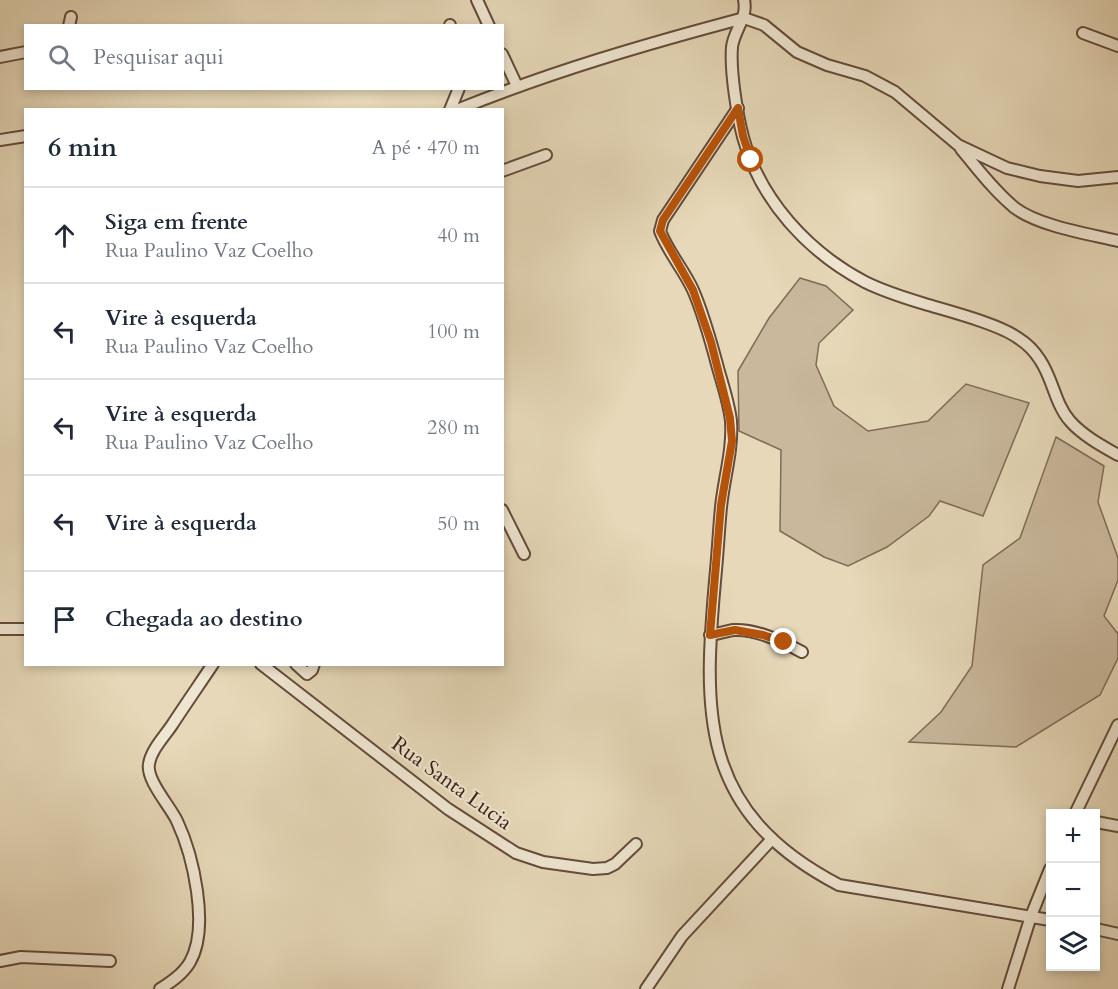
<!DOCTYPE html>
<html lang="pt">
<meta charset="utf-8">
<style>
body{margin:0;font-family:Cardo,serif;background:#f2f2f3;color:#1f2937}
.controls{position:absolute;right:18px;bottom:18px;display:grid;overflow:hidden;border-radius:0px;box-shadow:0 3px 9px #0003}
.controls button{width:54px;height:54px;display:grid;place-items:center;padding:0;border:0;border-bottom:2px solid #e0e1e3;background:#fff;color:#1f2937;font:30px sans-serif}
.stop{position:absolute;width:18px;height:18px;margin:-14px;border:4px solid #b45309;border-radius:50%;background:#fff}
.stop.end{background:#b45309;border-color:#fff;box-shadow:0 2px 6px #0008}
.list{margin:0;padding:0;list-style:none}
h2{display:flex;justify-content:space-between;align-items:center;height:78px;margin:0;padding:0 24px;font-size:26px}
h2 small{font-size:20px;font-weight:400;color:#747a83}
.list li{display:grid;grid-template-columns:39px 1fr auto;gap:18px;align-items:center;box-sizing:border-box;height:96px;padding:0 24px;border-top:2px solid #e0e1e3}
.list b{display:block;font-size:22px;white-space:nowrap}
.list p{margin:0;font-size:20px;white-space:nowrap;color:#747a83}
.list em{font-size:20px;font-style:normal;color:#747a83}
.icon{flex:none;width:33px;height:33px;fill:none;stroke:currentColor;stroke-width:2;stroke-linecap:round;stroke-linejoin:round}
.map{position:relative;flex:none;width:1118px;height:989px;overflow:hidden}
.search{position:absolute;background:#fff;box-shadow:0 3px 9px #0003;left:24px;top:24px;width:480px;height:66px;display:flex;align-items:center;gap:15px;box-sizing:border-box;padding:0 21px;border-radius:0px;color:#747a83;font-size:22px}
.panel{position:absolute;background:#fff;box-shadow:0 3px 9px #0003;left:24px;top:108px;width:480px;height:558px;border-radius:0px}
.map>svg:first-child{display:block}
</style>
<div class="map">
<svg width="1118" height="989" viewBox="0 0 1118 989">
<rect width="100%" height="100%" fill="#e6d8b8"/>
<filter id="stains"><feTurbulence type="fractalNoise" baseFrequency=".00333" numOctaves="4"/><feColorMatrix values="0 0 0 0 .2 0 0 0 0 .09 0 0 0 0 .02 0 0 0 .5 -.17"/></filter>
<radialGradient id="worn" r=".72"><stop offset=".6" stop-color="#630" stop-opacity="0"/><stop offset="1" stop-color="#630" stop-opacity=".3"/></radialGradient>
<g fill="#c9b89c" stroke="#816a56" stroke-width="1.5">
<path d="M800 278 826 286 853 310 819 343 816 365 834 406 868 431 928 421 966 384 1029 403 983 516 940 501 929 516 887 547 848 566 824 557 780 531 781 450 739 431 738 371 769 318Z"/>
<path d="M1056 437 1104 466 1098 502 1118 558V580L1104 616 1118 634V658L1100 695 1016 747 909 742 941 712 972 666 983 565 1020 538Z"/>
</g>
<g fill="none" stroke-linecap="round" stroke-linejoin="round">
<g stroke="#644b3b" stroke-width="14">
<g id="minor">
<path d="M477 0 489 26"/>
<path d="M744 0C748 18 734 30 732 47 730 71 737 114 743 137 760 200 808 252 865 282 883 291 905 298 925 304 948 311 999 324 1018 338 1026 343 1035 352 1040 360 1053 379 1055 404 1070 421 1082 435 1102 446 1118 455"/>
<path d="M450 25V26"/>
<path d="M69 26 71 17"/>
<path d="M1083 33 1118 46"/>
<path d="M502 54 517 86"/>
<path d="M0 57 26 52"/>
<path d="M738 108 663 220 660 231C668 252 684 270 693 290 704 315 711 342 718 368 723 386 729 403 731 421 733 450 724 478 721 507 719 528 718 549 716 570 703 711 697 811 839 885L1050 920"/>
<path d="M450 110 459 88"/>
<path d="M457 110C550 72 646 44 744 18L764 25 797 52 827 65 865 76 895 92 958 145 1007 168 1040 176 1078 181 1118 177"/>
<path d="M0 140 26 136"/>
<path d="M961 149C978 169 994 191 1015 208 1039 226 1089 234 1118 241"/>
<path d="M502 171 546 155"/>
<path d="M502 510 524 554"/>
<path d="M0 629H26"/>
<path d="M710 635C718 634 726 631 734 630 757 629 782 641 802 652"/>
<path d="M261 664 448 809 516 853 543 862 593 869 607 868 615 864 636 844"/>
<path d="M296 664 307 674 312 670 314 664"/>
<path d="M1075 814 1118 725"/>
<path d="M1096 822 1118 826"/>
<path d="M1096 929 1118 934"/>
<path d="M0 961 21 957 110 961"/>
<path d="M160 989C171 982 183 974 190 962 210 927 193 855 177 821 170 806 146 780 149 764 151 750 164 737 172 725 185 705 199 685 213 664"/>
<path d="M646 989 682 936 772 839"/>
<path d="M1008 989 1031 916 1050 869"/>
</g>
</g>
<use href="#minor" stroke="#efe6d1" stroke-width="10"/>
</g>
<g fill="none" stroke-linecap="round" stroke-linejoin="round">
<path stroke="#b45309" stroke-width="8" d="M751 160 743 136 738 108 663 220 660 231 693 290 711 342 730 418 732 441 721 505 710 635 735 630 763 635 784 642"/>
</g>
<g text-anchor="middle" stroke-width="4.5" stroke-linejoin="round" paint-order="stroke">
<g font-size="21" fill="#391c11" stroke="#efe6d1">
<text transform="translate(452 783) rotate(36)" y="7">Rua Santa Lucia</text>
</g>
</g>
<rect width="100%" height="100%" filter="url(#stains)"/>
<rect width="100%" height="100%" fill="url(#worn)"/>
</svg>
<div class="controls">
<button>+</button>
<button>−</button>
<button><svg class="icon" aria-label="layers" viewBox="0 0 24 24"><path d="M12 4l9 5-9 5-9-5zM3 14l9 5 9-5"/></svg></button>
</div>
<div class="stop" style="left:751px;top:160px"></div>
<div class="stop end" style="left:784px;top:642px"></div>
<div class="search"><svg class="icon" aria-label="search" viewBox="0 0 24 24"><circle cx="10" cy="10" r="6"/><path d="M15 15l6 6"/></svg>Pesquisar aqui</div>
<section class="panel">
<h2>6 min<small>A pé · 470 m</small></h2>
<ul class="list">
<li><svg class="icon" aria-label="ahead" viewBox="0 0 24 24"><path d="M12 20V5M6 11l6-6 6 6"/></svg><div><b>Siga em frente</b><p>Rua Paulino Vaz Coelho</p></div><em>40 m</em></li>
<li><svg class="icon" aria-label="left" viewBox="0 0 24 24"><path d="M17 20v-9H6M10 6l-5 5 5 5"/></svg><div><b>Vire à esquerda</b><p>Rua Paulino Vaz Coelho</p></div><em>100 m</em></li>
<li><svg class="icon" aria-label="left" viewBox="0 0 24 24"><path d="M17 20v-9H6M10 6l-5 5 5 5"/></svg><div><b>Vire à esquerda</b><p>Rua Paulino Vaz Coelho</p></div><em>280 m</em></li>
<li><svg class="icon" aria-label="left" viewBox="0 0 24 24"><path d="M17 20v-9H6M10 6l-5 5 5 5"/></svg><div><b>Vire à esquerda</b></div><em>50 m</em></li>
<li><svg class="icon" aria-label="arrive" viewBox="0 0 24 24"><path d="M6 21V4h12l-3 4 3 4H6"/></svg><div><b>Chegada ao destino</b></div></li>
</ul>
</section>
</div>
